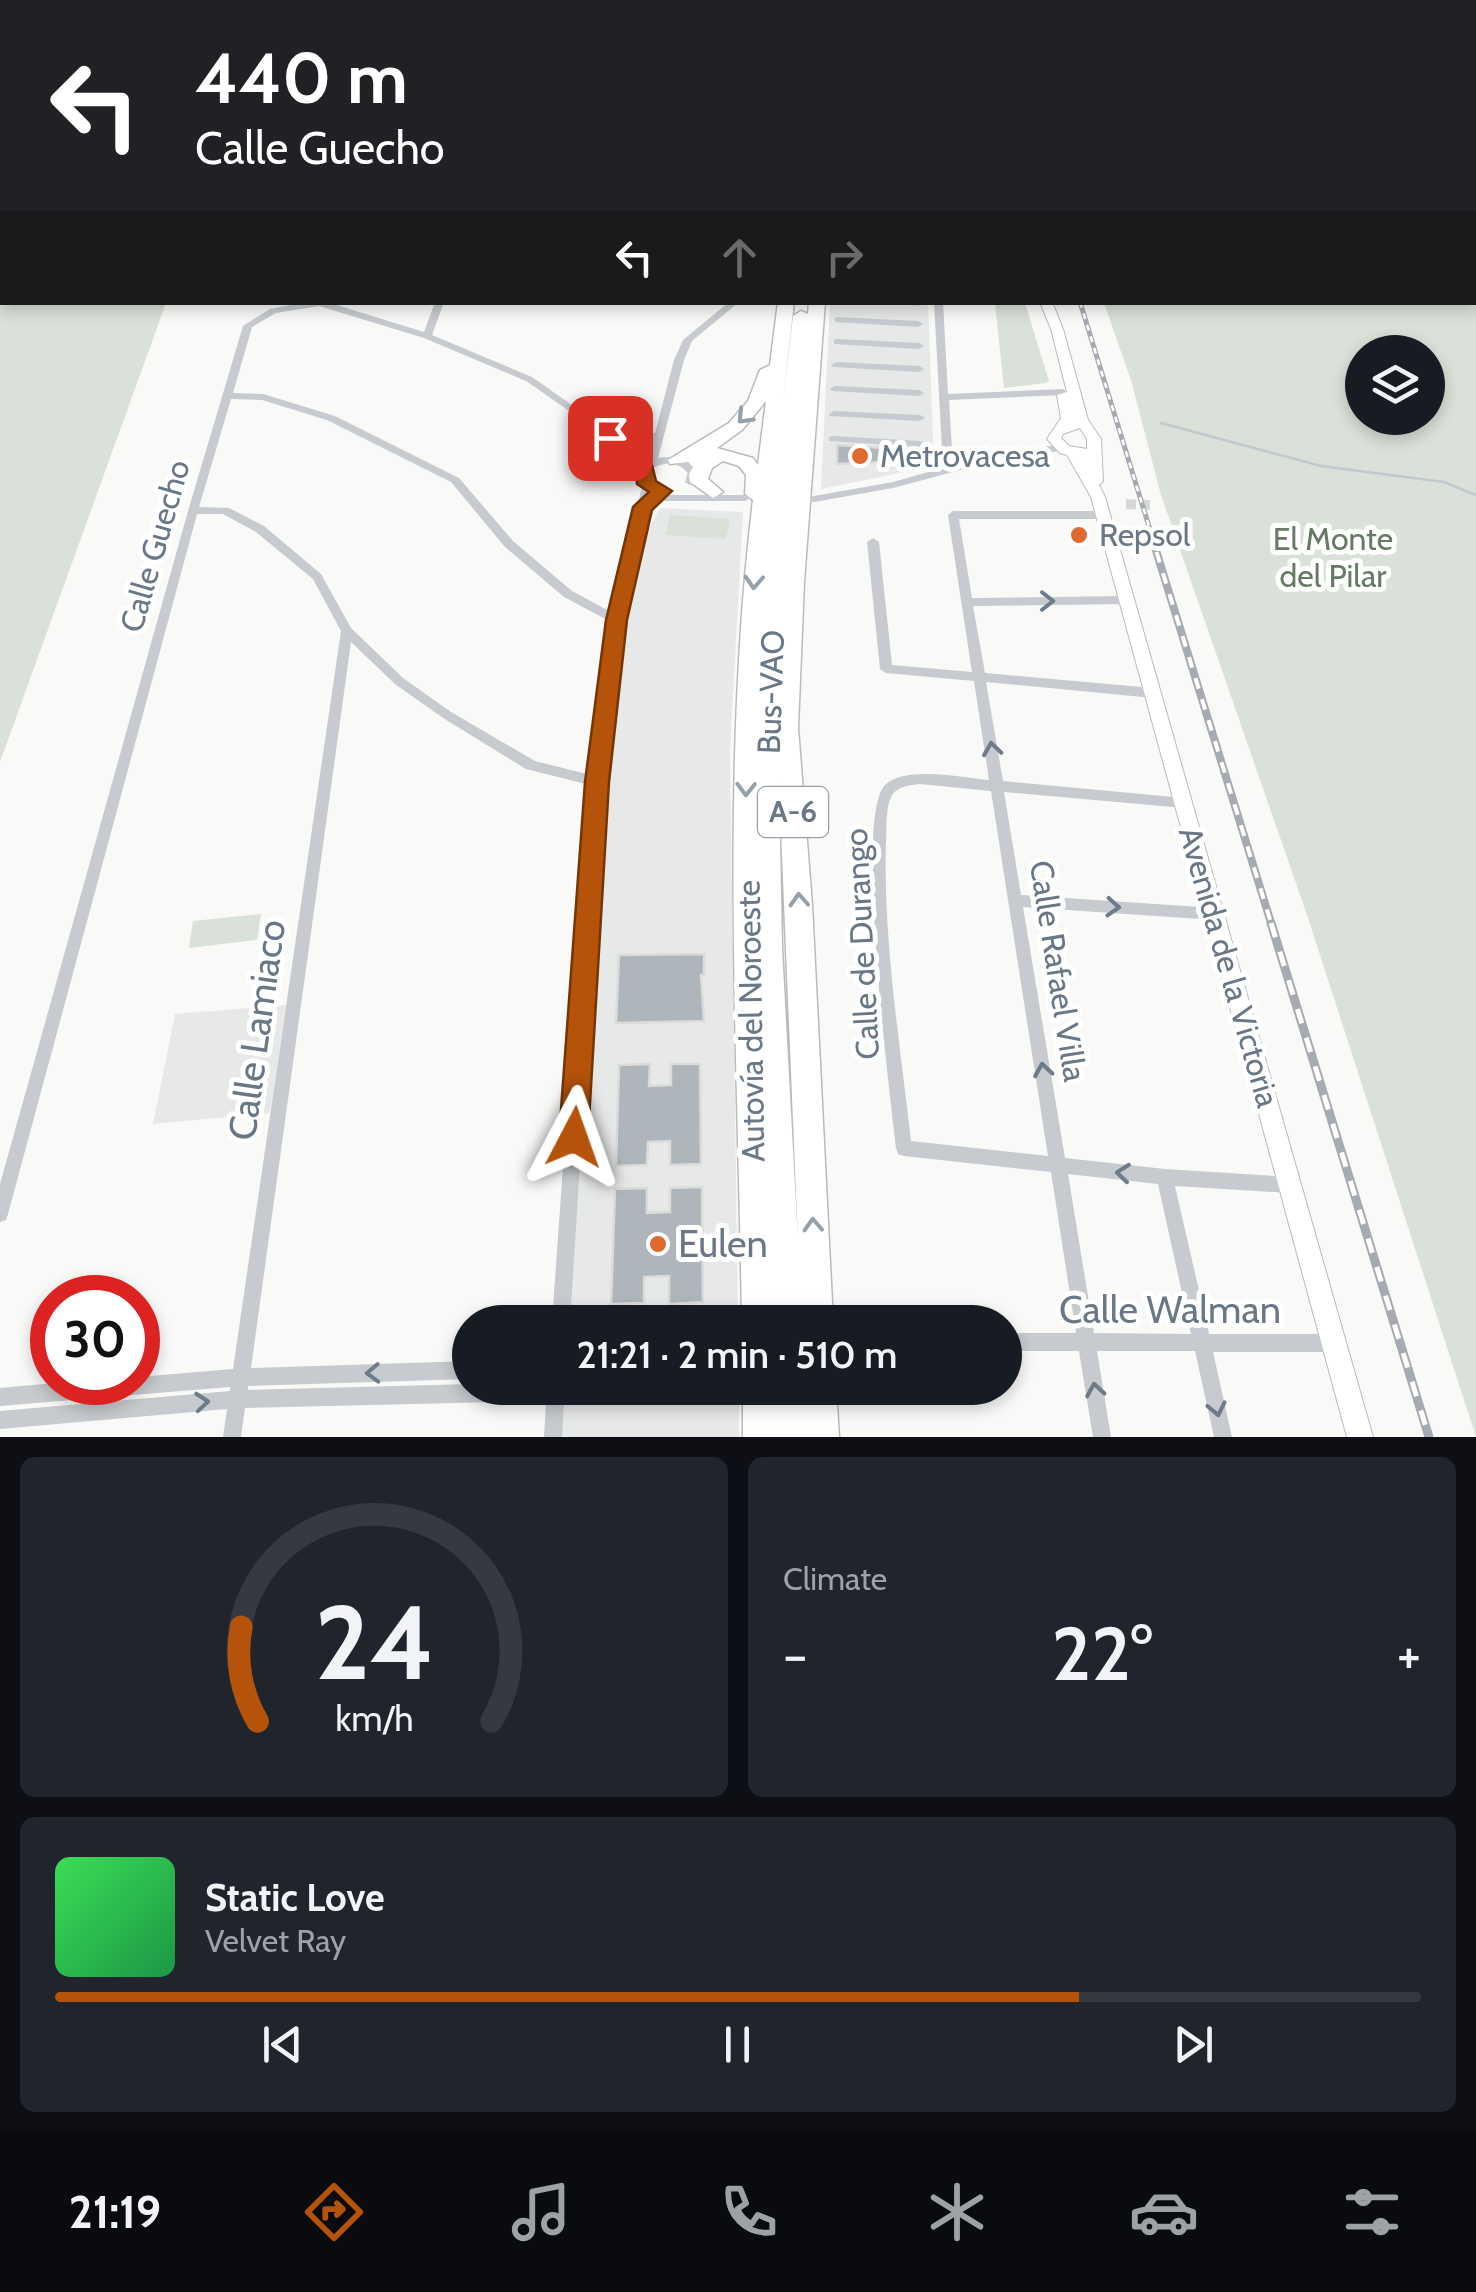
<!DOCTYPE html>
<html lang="en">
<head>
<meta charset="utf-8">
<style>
  :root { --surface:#171b24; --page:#20242c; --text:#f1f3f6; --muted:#9ea1a6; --line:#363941; --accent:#b45309 }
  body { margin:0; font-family:Cabin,sans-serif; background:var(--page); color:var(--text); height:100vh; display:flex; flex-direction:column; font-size:38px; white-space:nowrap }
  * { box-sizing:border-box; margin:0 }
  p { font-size:32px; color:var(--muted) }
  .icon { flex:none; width:55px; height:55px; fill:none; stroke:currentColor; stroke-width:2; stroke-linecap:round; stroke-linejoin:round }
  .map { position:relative; height:1437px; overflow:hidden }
  .details { display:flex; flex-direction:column; gap:20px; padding:20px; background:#0d0f14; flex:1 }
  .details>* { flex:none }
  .banner { position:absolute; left:0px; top:0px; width:1478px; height:305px; box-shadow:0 5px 15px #0003; background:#202124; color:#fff; overflow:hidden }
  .fabs { position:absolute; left:1345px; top:335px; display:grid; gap:20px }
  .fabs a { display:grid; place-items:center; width:100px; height:100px; border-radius:50%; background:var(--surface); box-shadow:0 5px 15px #0003; font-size:50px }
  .speed { position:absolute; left:30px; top:1275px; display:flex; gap:20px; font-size:50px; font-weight:700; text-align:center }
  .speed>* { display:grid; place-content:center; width:130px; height:130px; border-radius:50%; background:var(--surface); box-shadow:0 5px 15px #0003; line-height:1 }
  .speed .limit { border:15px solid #d22; background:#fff; color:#111 }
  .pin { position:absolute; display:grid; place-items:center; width:85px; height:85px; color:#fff; margin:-42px; border-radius:20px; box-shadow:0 5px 15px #0006 }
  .me { position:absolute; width:110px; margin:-55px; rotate:4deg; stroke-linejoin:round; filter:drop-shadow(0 0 8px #0008) }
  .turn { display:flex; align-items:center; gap:35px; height:210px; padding:0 30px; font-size:45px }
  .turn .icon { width:130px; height:130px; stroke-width:2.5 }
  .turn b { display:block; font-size:70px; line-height:85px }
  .lanes { display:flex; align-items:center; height:95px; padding:0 30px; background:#0003; justify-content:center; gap:50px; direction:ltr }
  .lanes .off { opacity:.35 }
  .big { font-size:75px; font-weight:600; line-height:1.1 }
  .details .card { flex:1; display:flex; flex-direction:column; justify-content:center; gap:15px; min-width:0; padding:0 35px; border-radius:15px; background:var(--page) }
  .details .dial { align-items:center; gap:0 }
  .dial svg { height:260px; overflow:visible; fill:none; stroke:var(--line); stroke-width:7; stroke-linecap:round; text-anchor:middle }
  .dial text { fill:var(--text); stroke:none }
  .song { display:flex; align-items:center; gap:30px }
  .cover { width:120px; height:120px; border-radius:15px; background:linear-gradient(135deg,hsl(130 70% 55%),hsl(140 70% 35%)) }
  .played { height:10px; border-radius:5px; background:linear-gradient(90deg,var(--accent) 75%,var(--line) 75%) }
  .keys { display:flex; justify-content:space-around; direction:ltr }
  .heat { display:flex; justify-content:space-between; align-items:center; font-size:55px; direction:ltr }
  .details .tiles { flex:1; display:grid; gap:20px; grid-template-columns:1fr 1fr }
  .card:last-child { grid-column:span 2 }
  .trip { position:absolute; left:452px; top:1305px; width:570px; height:100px; border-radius:50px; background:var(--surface); box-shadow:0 5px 15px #0003; font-weight:600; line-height:100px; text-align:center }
  .dock { display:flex; height:160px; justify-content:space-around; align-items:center; background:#090b0e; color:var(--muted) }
  .dock .icon { width:70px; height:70px }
  .dock .selected { color:var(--accent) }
  .dock b { font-size:45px; color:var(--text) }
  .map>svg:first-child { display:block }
  .built { fill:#e7e8e8 }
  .green { fill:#dae1d8; fill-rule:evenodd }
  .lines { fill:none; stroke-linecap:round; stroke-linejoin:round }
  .stream { stroke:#c1c9ce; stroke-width:2.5 }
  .building { fill:#aeb5bb; stroke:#dbdbd9; stroke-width:2.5 }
  .street-tunnel { stroke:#d5d8db; stroke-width:10; stroke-dasharray:10 5; stroke-linecap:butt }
  .secondary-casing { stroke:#b7bcc1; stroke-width:2 }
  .highway-casing { stroke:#b8bbbe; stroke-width:3 }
  .street { fill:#c7cace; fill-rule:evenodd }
  .secondary { fill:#fff; fill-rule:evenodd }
  .highway { fill:#fff; fill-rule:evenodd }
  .rail-far2-casing { stroke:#a6abb1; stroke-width:5 }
  .rail-far1-casing { stroke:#a6abb1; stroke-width:8 }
  .rail-casing { stroke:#a6abb1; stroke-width:9 }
  .rail-far2 { stroke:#fff; stroke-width:2.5; stroke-dasharray:6; stroke-linecap:butt }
  .rail-far1 { stroke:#fff; stroke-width:4; stroke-dasharray:11; stroke-linecap:butt }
  .rail { stroke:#fff; stroke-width:5; stroke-dasharray:15; stroke-linecap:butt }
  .oneway { stroke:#96a0ab }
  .oneway2 { stroke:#6e7b8b }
  .route { fill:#b45309; stroke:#753606; stroke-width:2.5 }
  .poi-dot { fill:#e06930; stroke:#fff; stroke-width:4 }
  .labels { text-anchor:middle; stroke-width:10; stroke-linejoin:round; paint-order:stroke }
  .shield { fill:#fff; stroke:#96a0ab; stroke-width:2.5 }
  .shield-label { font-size:30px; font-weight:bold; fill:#697787 }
  .poi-label { font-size:32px; fill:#697787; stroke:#fff; text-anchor:start }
  .park-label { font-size:32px; fill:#667a64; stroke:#fff }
  .street-label { font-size:32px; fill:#697787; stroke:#fff }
  .near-street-label { font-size:38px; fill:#697787; stroke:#fff }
  .near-poi-label { font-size:38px; fill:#697787; stroke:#fff; text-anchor:start }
</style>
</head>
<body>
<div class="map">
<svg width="1476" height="1437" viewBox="0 0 1476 1437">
  <rect width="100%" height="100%" fill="#f9f9f7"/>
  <!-- built -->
  <path class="built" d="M830,303H928L934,466L821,489Z
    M660,508L743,512L730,749L738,1322H569L610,719L643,540Z
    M286,1005L270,1113L153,1124L175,1014Z
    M564,1388H739V1437H561Z"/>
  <!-- green -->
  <path class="green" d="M0,0H275L2,2V302L166,303L0,762Z
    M1210,0L1476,1V1437L1307,915L1161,495L1131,380L1104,303L1475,302V2H1207ZM1362,352H1428V418H1362Z
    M995,303H1025L1049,381L1046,383L1004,388Z
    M670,515L730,519L726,539L665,535Z
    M261,914L257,940L189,948L193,921Z"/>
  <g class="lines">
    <!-- stream -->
    <path class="stream" d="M1161,423L1321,466L1444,482L1476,495"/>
  </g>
  <!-- building -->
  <path class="building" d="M837,445L883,448V462L837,464Z
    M704,954V975H701L704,1021L616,1023L619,955Z
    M650,1064L649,1086L671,1085V1064H700L701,1164L670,1165V1141L648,1142L647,1165L616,1166L619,1065Z
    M702,1187L703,1302L669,1304V1276L644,1277V1303L611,1304L615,1189L647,1188V1213L670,1212V1188Z"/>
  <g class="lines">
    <!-- street-tunnel -->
    <path class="street-tunnel" d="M1126,504L1150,505"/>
    <defs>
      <path id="secondary" d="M825,0H833L835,2H826Z
        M1040,302H1052L1063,329L1088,420L1101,439L1103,481L1099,485L1105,497L1373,1437H1347L1091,497L1067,455L1060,453L1047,439L1061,418L1057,395L1067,392L1051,329ZM1080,428L1087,439V449L1069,446L1061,438L1063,434Z"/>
      <path id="highway" d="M783,0H795L797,2H785Z
        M809,0H821L823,2H811Z
        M778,302H794L783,402L793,316L801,311L808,314L809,302H825L804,582L798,728L812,904L833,1322H742C738,1049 720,771 753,500L745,494L746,475L739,466L723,461L712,468L708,479L723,492L713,498L690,482L689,474L693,467L688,462L670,464L668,460L729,423L748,401L760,370L770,365ZM766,401L758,465L753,458L717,448L742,430ZM779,782L798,1241L782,948Z
        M743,1388H836L839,1437H743Z"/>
    </defs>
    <!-- secondary casing -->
    <use href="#secondary" class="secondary-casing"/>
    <!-- highway casing -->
    <use href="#highway" class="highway-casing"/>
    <!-- street -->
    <path class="street" d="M342,0H348L347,2H341Z
      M415,0H421L420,2H414Z
      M501,0H508L510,2H503Z
      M566,0H573L574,2H568Z
      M643,0H684L670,2H639Z
      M694,0H701L702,2H696Z
      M1010,0H1018L1020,2H1013Z
      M1027,0H1033L1032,2H1026Z
      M306,302H327L424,332L435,302H444L432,335L532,377L613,434L655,433L674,360L683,340L729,302H739L692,341L684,360L658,458C676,455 688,459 698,473L694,484L690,485L685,482L688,473C676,460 665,462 650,469L649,471H641L598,431L526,381L424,338L319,306L276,313L252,327L233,393L263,394L335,416L459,478L513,541L572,591L613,613L643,482H651L652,484L648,504L660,495H745L750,498L745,501H663L649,515L645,516L623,620L604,782L570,1322H552L590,785L526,769L443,718L395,684L351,642L251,1368L470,1361V1379L248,1386V1390L470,1384V1388H706L703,1394L697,1397L564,1400L562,1437H544L546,1401L245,1408L241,1437H223L227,1409L0,1429V1411L230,1391V1387L0,1406V1388L65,1382H138V1377L233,1369L341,631L313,579L256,532L223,514H197L8,1214L6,1220L0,1222V1184L188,511L243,326L270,309ZM231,399L262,400L327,420L451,482L505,547L564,597L611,622L591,775L535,761L451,712L403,678L351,628L321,574L264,526L229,508L199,507ZM653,439L645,463L620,440Z
      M913,302H922V303L918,306Z
      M934,302H943L948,394L1063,389L1068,392L1063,395L949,400L953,466L1012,450L1061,445L1066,448L1061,451L1012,456L893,488L814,502L810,501V497L814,496L893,482L943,468Z
      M838,317L918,321L923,324L918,327L835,322V318Z
      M837,339L919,343L924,346L919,349L834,344V340Z
      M836,362L919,366L924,369L919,372L833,367L831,365Z
      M835,386L919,390L924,393L919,396L832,391L830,389Z
      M834,411L920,415L925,418L920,421L830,416L829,414Z
      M833,436L920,441L925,444L920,447L829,441V437Z
      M953,511H1103L1108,515L1103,519H959L972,598L1126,596L1132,600L1126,604L973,606L985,673L1153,688L1159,693L1153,698L986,682L1003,781L1184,798L1189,799L1191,803L1189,807L1184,808L1004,792L1021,895L1215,908L1220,910L1222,914L1220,918L1215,920L1023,907L1065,1158L1165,1169L1290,1177L1296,1179L1298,1185L1296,1191L1290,1193L1175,1186L1209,1334H1334L1340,1337L1343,1343L1340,1349L1334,1352H1213L1232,1437H1214L1195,1351H1097L1111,1437H1093L1079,1351H1005V1333H1076L1051,1172L904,1156L898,1154L896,1148C890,1093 854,816 885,785C906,765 963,778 989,780L974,681L886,673L880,669L867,542L873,538L879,542L892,665L972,672L948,515ZM920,784L991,791L1048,1156L911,1141C900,1043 883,940 886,841C887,827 885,808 892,795C898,786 911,785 920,784ZM1068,1174L1158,1184L1191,1334L1094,1333Z"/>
    <!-- secondary -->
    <use href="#secondary" class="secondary"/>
    <!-- highway -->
    <use href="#highway" class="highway"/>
    <defs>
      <path id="rail-far2" d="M1080,302L1151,533"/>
      <path id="rail-far1" d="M1150,531L1272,926"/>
      <path id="rail" d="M1271,923L1429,1437"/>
    </defs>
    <!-- rail-far2 casing -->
    <use href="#rail-far2" class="rail-far2-casing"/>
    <!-- rail-far1 casing -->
    <use href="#rail-far1" class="rail-far1-casing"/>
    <!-- rail casing -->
    <use href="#rail" class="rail-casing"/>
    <!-- rail-far2 -->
    <use href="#rail-far2" class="rail-far2"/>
    <!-- rail-far1 -->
    <use href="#rail-far1" class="rail-far1"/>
    <!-- rail -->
    <use href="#rail" class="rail"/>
  </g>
  <!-- one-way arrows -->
  <defs><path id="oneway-chevron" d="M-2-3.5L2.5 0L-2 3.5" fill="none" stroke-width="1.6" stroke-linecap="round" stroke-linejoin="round" transform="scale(2.5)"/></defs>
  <g class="oneway">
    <use href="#oneway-chevron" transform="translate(744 417) rotate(134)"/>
    <use href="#oneway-chevron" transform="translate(754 582) rotate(93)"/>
    <use href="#oneway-chevron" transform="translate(746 789) rotate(91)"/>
    <use href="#oneway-chevron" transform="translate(799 900) rotate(-93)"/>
    <use href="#oneway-chevron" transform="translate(813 1225) rotate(-93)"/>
  </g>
  <g class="oneway2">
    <use href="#oneway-chevron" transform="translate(1047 601)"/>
    <use href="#oneway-chevron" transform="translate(992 749) rotate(-98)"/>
    <use href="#oneway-chevron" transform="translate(1113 907) rotate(4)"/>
    <use href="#oneway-chevron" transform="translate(1043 1070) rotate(-99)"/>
    <use href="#oneway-chevron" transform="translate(1123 1173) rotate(-174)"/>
    <use href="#oneway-chevron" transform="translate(373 1373) rotate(178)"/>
    <use href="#oneway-chevron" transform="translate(1095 1390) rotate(-99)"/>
    <use href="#oneway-chevron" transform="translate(202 1402) rotate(-5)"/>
    <use href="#oneway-chevron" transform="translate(1217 1409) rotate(78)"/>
  </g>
  <!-- route -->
  <path class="route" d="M610,432L652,465L656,481L672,491L652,510L627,620L609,782L588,1137L584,1147L574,1151L563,1147L559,1137L585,782L606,620L633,507L649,492L637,484L636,471L601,438Z"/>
  <!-- markers -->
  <g class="poi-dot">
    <circle cx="860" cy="456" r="10"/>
    <circle cx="1079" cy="535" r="10"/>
    <circle cx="658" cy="1244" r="10"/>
  </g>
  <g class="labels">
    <!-- shield labels -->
    <rect class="shield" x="758" y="787" width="70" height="50" rx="8"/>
    <g class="shield-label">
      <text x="793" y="822">A-6</text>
    </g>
    <!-- poi labels -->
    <g class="poi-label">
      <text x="880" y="467">Metrovacesa</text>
      <text x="1099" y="546">Repsol</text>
    </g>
    <!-- park labels -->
    <g class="park-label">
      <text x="1333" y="550">El Monte<tspan x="1333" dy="37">del Pilar</tspan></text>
    </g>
    <!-- street labels -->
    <g class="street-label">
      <text transform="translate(155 546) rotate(-74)" y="11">Calle Guecho</text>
      <text transform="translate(771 692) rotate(-88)" y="11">Bus-VAO</text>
      <text transform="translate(862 944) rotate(-93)" y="11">Calle de Durango</text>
      <text transform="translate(1229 967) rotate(74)" y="11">Avenida de la Victoria</text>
      <text transform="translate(1058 971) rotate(81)" y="11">Calle Rafael Villa</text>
      <text transform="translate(751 1021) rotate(-91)" y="11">Autovía del Noroeste</text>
    </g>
    <!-- near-street labels -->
    <g class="near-street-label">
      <text transform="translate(257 1030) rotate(-82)" y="13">Calle Lamiaco</text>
      <text x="1170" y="1323">Calle Walman</text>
    </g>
    <!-- near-poi labels -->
    <g class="near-poi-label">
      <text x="678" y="1257">Eulen</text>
    </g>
  </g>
</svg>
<div class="fabs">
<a><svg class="icon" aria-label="layers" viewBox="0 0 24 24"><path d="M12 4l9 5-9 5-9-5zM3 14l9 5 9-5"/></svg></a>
</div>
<div class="speed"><div class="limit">30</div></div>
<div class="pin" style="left:610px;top:438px;background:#d93025"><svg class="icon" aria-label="arrive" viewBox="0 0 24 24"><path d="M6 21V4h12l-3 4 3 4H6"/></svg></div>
<svg class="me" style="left:574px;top:1137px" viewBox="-20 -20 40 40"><path d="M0-17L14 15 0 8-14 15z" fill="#b45309" stroke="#fff" stroke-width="4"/></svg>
<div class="trip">21:21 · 2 min · 510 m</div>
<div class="banner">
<div class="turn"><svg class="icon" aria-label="left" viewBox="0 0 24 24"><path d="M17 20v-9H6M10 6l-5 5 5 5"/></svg><div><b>440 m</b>Calle Guecho</div></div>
<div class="lanes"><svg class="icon" aria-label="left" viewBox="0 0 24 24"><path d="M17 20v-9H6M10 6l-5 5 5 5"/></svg><svg class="icon off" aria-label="ahead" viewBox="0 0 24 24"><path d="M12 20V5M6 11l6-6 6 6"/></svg><svg class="icon off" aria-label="right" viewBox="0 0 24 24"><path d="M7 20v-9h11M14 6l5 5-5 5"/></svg></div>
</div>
</div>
<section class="details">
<div class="tiles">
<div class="card dial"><svg viewBox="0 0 100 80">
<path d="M14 69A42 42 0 1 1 86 69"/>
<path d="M14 69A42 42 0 0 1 9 40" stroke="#b45309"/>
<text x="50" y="56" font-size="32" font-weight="700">24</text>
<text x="50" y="72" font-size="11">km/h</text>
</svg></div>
<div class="card"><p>Climate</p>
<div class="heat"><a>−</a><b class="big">22°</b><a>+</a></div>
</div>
<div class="card">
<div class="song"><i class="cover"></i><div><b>Static Love</b><p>Velvet Ray</p></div></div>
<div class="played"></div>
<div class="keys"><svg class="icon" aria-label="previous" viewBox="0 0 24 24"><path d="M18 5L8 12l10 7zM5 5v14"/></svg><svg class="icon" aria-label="pause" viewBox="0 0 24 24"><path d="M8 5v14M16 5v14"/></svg><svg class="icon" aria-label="next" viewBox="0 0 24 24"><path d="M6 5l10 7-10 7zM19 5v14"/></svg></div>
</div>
</div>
</section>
<nav class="dock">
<b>21:19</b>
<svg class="icon selected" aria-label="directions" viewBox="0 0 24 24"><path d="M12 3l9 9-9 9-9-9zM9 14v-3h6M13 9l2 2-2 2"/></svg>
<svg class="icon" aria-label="music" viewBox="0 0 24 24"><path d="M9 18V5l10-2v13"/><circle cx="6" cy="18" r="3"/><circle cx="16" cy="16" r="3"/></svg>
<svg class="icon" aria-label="phone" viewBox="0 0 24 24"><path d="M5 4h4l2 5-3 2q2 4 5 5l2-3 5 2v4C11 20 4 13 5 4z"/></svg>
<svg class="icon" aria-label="climate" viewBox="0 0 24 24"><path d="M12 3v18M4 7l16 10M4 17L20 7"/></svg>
<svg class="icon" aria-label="car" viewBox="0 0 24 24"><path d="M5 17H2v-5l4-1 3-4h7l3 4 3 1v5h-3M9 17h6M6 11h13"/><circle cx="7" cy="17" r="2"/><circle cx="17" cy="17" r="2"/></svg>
<svg class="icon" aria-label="filters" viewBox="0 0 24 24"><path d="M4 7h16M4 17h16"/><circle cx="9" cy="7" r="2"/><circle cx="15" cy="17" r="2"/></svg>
</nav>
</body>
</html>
